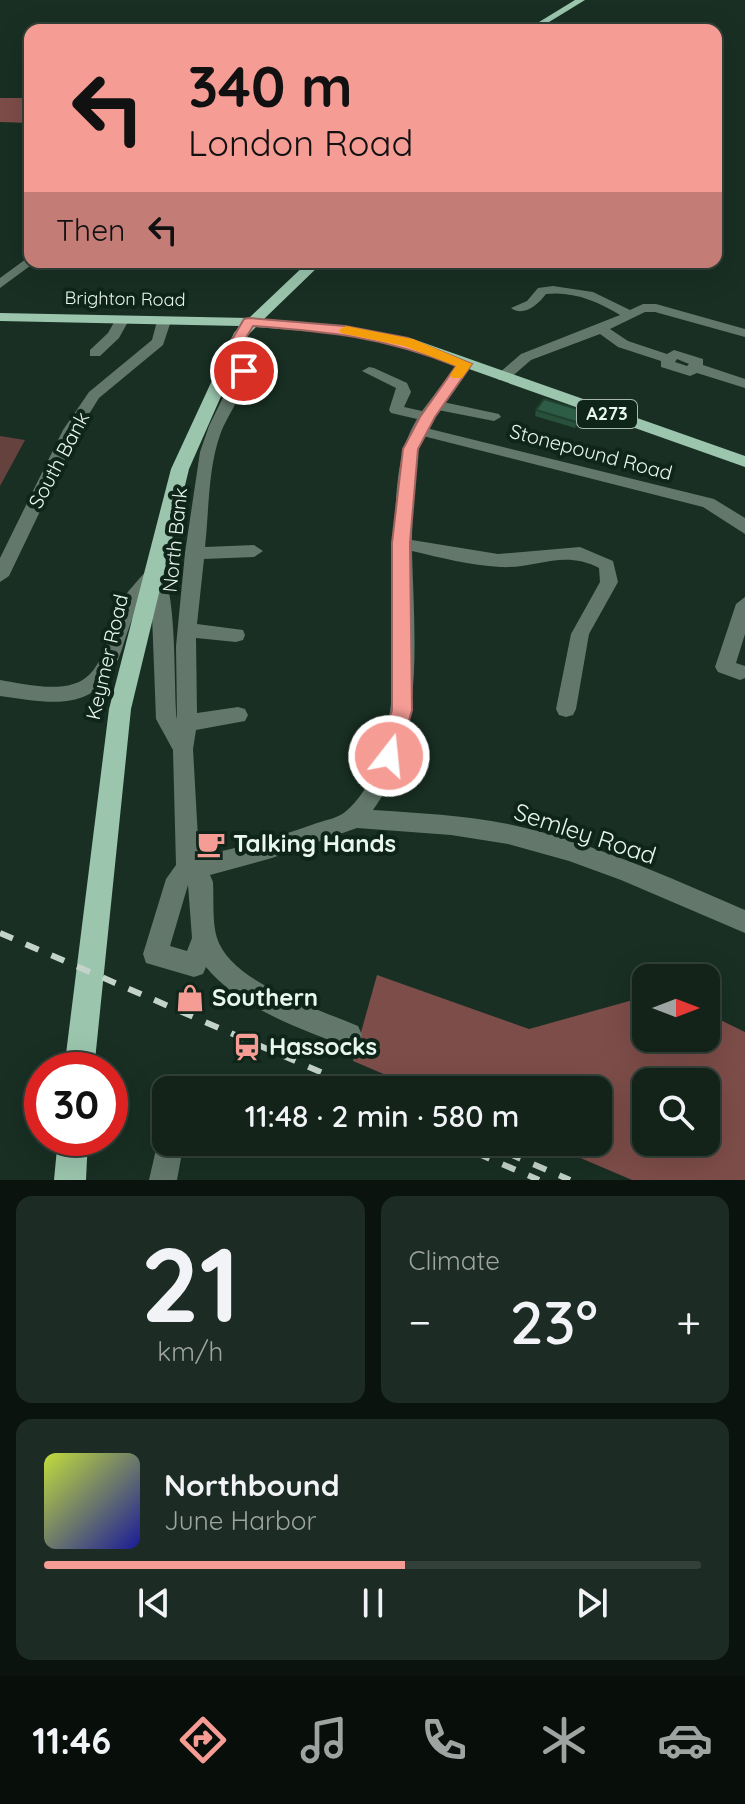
<!DOCTYPE html>
<html lang="en">
<head>
<meta charset="utf-8">
<style>
  :root { --surface:#13231a; --page:#1c2b23; --text:#f1f3f6; --muted:#9da4a2; --line:#324039; --accent:#f59c95 }
  body { margin:0; font-family:Quicksand,sans-serif; background:var(--page); color:var(--text); height:100vh; display:flex; flex-direction:column; font-size:30px; white-space:nowrap }
  * { box-sizing:border-box; margin:0 }
  p { font-size:26px; color:var(--muted) }
  .icon { flex:none; width:44px; height:44px; fill:none; stroke:currentColor; stroke-width:2; stroke-linecap:round; stroke-linejoin:round }
  .map { position:relative; height:1180px; overflow:hidden }
  .sheet { display:flex; flex-direction:column; gap:16px; padding:16px; background:#0a130e; flex:1 }
  .sheet>* { flex:none }
  .top-card { position:absolute; left:24px; top:24px; width:698px; height:244px; border-radius:16px; box-shadow:0 8px 32px #0002,0 0 0 2px var(--line); background:#f59c95; color:#111; overflow:hidden }
  .needle { width:52px; rotate:90deg }
  .controls { position:absolute; left:632px; top:964px; display:grid; gap:16px }
  .controls a { display:grid; place-items:center; width:88px; height:88px; border-radius:16px; background:var(--surface); box-shadow:0 8px 32px #0002,0 0 0 2px var(--line); font-size:40px }
  .speed { position:absolute; left:24px; top:1052px; display:flex; gap:16px; font-size:40px; font-weight:700; text-align:center }
  .speed>* { display:grid; place-content:center; width:104px; height:104px; border-radius:50%; background:var(--surface); box-shadow:0 8px 32px #0002,0 0 0 2px var(--line); line-height:1 }
  .speed .limit { border:12px solid #d22; background:#fff; color:#111 }
  .pin { position:absolute; display:grid; place-items:center; width:68px; height:68px; color:#fff; margin:-34px; border:4px solid #fff; border-radius:50%; box-shadow:0 2px 8px #0007 }
  .me { position:absolute; width:88px; margin:-44px; rotate:16deg; stroke-linejoin:round; filter:drop-shadow(0 0 6px #0008) }
  .turn { display:flex; align-items:center; gap:28px; height:168px; padding:0 32px; font-size:36px }
  .turn .icon { width:104px; height:104px; stroke-width:2.5 }
  .turn b { display:block; font-size:56px; line-height:68px }
  .then { display:flex; align-items:center; height:76px; padding:0 32px; background:#0003; gap:16px; font-size:30px }
  .big { font-size:60px; font-weight:600; line-height:1.1 }
  .sheet .card { flex:1; display:flex; flex-direction:column; justify-content:center; gap:12px; min-width:0; padding:0 28px; border-radius:16px; background:var(--page) }
  .sheet .dial { align-items:center; gap:0 }
  .dial b { font-size:104px; line-height:1 }
  .song { display:flex; align-items:center; gap:24px }
  .cover { width:96px; height:96px; border-radius:12px; background:linear-gradient(135deg,hsl(70 70% 55%),hsl(240 70% 35%)) }
  .played { height:8px; border-radius:4px; background:linear-gradient(90deg,var(--accent) 55%,var(--line) 55%) }
  .keys { display:flex; justify-content:space-around; direction:ltr }
  .heat { display:flex; justify-content:space-between; align-items:center; font-size:44px; direction:ltr }
  .sheet .tiles { flex:1; display:grid; gap:16px; grid-template-columns:1fr 1fr }
  .card:last-child { grid-column:span 2 }
  .trip { position:absolute; left:152px; top:1076px; width:460px; height:80px; border-radius:16px; background:var(--surface); box-shadow:0 8px 32px #0002,0 0 0 2px var(--line); font-weight:600; line-height:80px; text-align:center }
  .dock { display:flex; height:128px; justify-content:space-around; align-items:center; background:#080e0a; color:var(--muted) }
  .dock .icon { width:56px; height:56px }
  .dock .active { color:var(--accent) }
  .dock b { font-size:36px; color:var(--text) }
  .map>svg:first-child { display:block }
  .green { fill:#66423f }
  .forest { fill:#7d4d49; fill-rule:evenodd }
  .lines { fill:none; stroke-linecap:round; stroke-linejoin:round }
  .minor { fill:#63776b; fill-rule:evenodd }
  .major { fill:#9bc5ad; fill-rule:evenodd }
  .rail { stroke:#c4d3ca; stroke-width:6; stroke-dasharray:14 14; stroke-linecap:butt }
  .wall { fill:#28503b }
  .shaded-wall { fill:#204130 }
  .building { fill:#2e5d45; stroke:#204130; stroke-width:2 }
  .route { fill:#f59c95; stroke:#9f6561; stroke-width:2 }
  .slow { fill:#f59e0b }
  .labels { text-anchor:middle; stroke-width:8; stroke-linejoin:round; paint-order:stroke }
  .far-street-label { font-size:18px; fill:#eaf7ef; stroke:#0f251a }
  .shield { fill:#0f251a; stroke:#a8b8af; stroke-width:2 }
  .shield-label { font-size:18px; font-weight:bold; fill:#eaf7ef }
  .street-label { font-size:20px; fill:#eaf7ef; stroke:#0f251a }
  .near-street-label { font-size:24px; fill:#eaf7ef; stroke:#0f251a }
  .near-poi-label { font-size:24px; font-weight:bold; fill:#eaf7ef; stroke:#0f251a; text-anchor:start }
</style>
</head>
<body>
<div class="map">
<svg width="745" height="1180" viewBox="0 0 745 1180">
  <rect width="100%" height="100%" fill="#192f23"/>
  <!-- green -->
  <path class="green" d="M0,436L25,440L0,486Z"/>
  <!-- forest -->
  <path class="forest" d="M0,98H30V123L0,122Z
    M377,975L529,1029L640,998H646V1038H706V1013L745,1032V1180H632L543,1142H598V1090H421L353,1061ZM646,1082H706V1142H646Z"/>
  <g class="lines">
    <!-- minor -->
    <path class="minor" d="M30,256V262L34,263L0,288V278Z
      M553,286L593,292L630,310L643,304H656L745,329V337L655,312H645L610,329L628,341L667,354L674,350L703,359V365L745,379V388L697,373L690,376L661,367V361L618,347L600,334L531,360L508,380H498V374L521,354L620,315C597,301 573,291 546,294C538,305 523,317 511,308L527,301L538,288ZM677,359L689,364L687,366L675,362Z
      M122,316L129,320L119,338L100,356H90V350L108,333L117,317Z
      M164,317L171,321L163,345L99,398L79,430L9,576L0,582V558L63,430L89,392L152,340L157,321Z
      M233,344L246,348C257,379 230,408 220,435C208,469 209,511 205,547L254,545L263,551L254,557L204,559L197,624L243,630L245,635L243,640L236,642L196,638L197,713L238,707L245,709L248,715L245,721L196,730L193,749L199,856C239,848 278,837 317,823C326,820 338,818 345,812C406,762 395,619 395,547L392,543L395,539C396,498 395,455 417,419L391,413L389,410L396,388L362,371L369,367L374,368L407,383L411,392L404,407L422,411L460,361L465,360L472,364L443,402L499,414L501,417L494,421L438,410L426,428L714,499L745,518V534L703,507L423,436C410,468 413,506 412,540L498,554L580,547L613,561L618,582L589,634L576,709L573,715L566,717L559,715L556,709L571,634L600,582L599,568C563,549 537,569 500,567C470,565 441,558 412,551C414,637 426,737 373,810C418,813 464,815 508,824C590,841 668,877 745,910V933L621,880L569,861L508,844L451,835L357,828L272,858L210,875L213,882C214,899 212,922 217,938C231,983 319,1009 358,1026L362,1035L358,1044L349,1048C298,1027 242,1010 206,967L203,974L194,977L146,963L143,954L166,879L176,865L173,750L156,719L151,589C135,606 129,627 122,649C100,714 56,704 0,696V680C26,684 69,696 90,674C101,663 105,644 110,629C115,614 122,597 133,586C140,578 146,569 156,566C179,573 173,694 177,719L176,646L185,553L200,452L209,426L232,379L234,353L226,348ZM188,885L192,938L187,951L170,946Z
      M745,597V634L736,663L745,666V678L740,680L718,672L715,667L736,604Z
      M166,1130V1142H184L177,1180H149L160,1132Z"/>
    <!-- major -->
    <path class="major" d="M575,0H585L536,30H526Z
      M308,262H323L264,319L345,326L413,339L745,456V467L404,346L345,334L256,327L248,335L189,469L131,709L94,1070H64L109,709L171,469L234,333L240,326L0,321V313L249,318Z
      M58,1138H88L86,1180H54Z"/>
    <!-- rail -->
    <path class="rail" d="M0,933L362,1090
      M451,1142L539,1180
      M482,1142L570,1180"/>
  </g>
  <!-- wall -->
  <path class="wall" d="M536,410L584,411L583,417L575,428L535,416Z"/>
  <!-- shaded-wall -->
  <path class="shaded-wall" d="M584,411L583,417L575,428L576,422Z"/>
  <!-- building -->
  <path class="building" d="M544,399L584,411L576,422L536,410Z"/>
  <!-- route -->
  <path class="route" d="M249,318L345,326L408,338L472,364L435,417L418,449L410,543L412,710L399,756L396,762H381L378,756L392,710V543L403,449L420,417L456,366C383,337 331,332 253,326L241,346L248,351L251,371L244,376L237,371L234,353L227,348L244,319Z"/>
  <!-- slow -->
  <path class="slow" d="M346,326L413,339L472,364L462,378H452L450,375L456,366L404,346L341,333L339,330Z"/>
  <!-- icons -->
  <defs>
    <symbol id="cafe-bare" viewBox="-9 -9 18 18"><path d="M-5.5-4.5H6V0H3Q3 3.5 0 3.5H-2.5Q-5.5 3.5-5.5 0ZM3-3.2v2h1.7v-2ZM-6 4.5H4V6H-6Z" fill="#f59c95" stroke="#0f251a" stroke-width="2.5" paint-order="stroke"/></symbol>
    <symbol id="shop-bare" viewBox="-9 -9 18 18"><path d="M-5-2.5h2.3a2.7 3.5 0 0 1 5.4 0H5L5.5 6h-11ZM-1.5-2.5h3a1.5 2.3 0 0 0-3 0Z" fill="#f59c95" stroke="#0f251a" stroke-width="2.5" paint-order="stroke"/></symbol>
    <symbol id="station-bare" viewBox="-9 -9 18 18"><path d="M-3-6H3Q5-6 5-4V2Q5 4 3 4L4.5 6H3L1.5 4h-3L-3 6H-4.5L-3 4Q-5 4-5 2V-4Q-5-6-3-6ZM-3.5-4v3h7v-3ZM-3.5 1v1.5H-2V1ZM2 1v1.5H3.5V1Z" fill="#f59c95" stroke="#0f251a" stroke-width="2.5" paint-order="stroke"/></symbol>
  </defs>
  <g fill-rule="evenodd">
    <use href="#cafe-bare" x="191" y="824" width="40" height="40"/>
    <use href="#shop-bare" x="170" y="978" width="40" height="40"/>
    <use href="#station-bare" x="227" y="1027" width="40" height="40"/>
  </g>
  <g class="labels">
    <!-- far-street labels -->
    <g class="far-street-label">
      <text transform="translate(125 299) rotate(1)" y="6">Brighton Road</text>
    </g>
    <!-- shield labels -->
    <rect class="shield" x="577" y="400" width="60" height="28" rx="6"/>
    <g class="shield-label">
      <text x="607" y="420">A273</text>
    </g>
    <!-- street labels -->
    <g class="street-label">
      <text transform="translate(591 452) rotate(15)" y="7">Stonepound Road</text>
      <text transform="translate(59 460) rotate(-62)" y="7">South Bank</text>
      <text transform="translate(175 540) rotate(-84)" y="7">North Bank</text>
      <text transform="translate(107 657) rotate(-77)" y="7">Keymer Road</text>
    </g>
    <!-- near-street labels -->
    <g class="near-street-label">
      <text transform="translate(585 834) rotate(18)" y="8">Semley Road</text>
    </g>
    <!-- near-poi labels -->
    <g class="near-poi-label">
      <text x="233" y="852">Talking Hands</text>
      <text x="212" y="1006">Southern</text>
      <text x="269" y="1055">Hassocks</text>
    </g>
  </g>
</svg>
<div class="controls">
<a><svg class="needle" viewBox="-14 -14 28 28"><path d="M0-13l5 13h-10z" fill="#e53935"/><path d="M0 13l5-13h-10z" fill="#9da4a2"/></svg></a>
<a><svg class="icon" aria-label="search" viewBox="0 0 24 24"><circle cx="10" cy="10" r="6"/><path d="M15 15l6 6"/></svg></a>
</div>
<div class="speed"><div class="limit">30</div></div>
<div class="pin" style="left:244px;top:371px;background:#d93025"><svg class="icon" aria-label="arrive" viewBox="0 0 24 24"><path d="M6 21V4h12l-3 4 3 4H6"/></svg></div>
<svg class="me" style="left:389px;top:756px" viewBox="-20 -20 40 40"><circle r="17" fill="#f59c95" stroke="#fff" stroke-width="3"/><path d="M0-11L8 9 0 5-8 9z" fill="#fff"/></svg>
<div class="trip">11:48 · 2 min · 580 m</div>
<div class="top-card">
<div class="turn"><svg class="icon" aria-label="left" viewBox="0 0 24 24"><path d="M17 20v-9H6M10 6l-5 5 5 5"/></svg><div><b>340 m</b>London Road</div></div>
<div class="then">Then<svg class="icon" aria-label="left" viewBox="0 0 24 24"><path d="M17 20v-9H6M10 6l-5 5 5 5"/></svg></div>
</div>
</div>
<section class="sheet">
<div class="tiles">
<div class="card dial"><b>21</b><p>km/h</p></div>
<div class="card"><p>Climate</p>
<div class="heat"><a>−</a><b class="big">23°</b><a>+</a></div>
</div>
<div class="card">
<div class="song"><i class="cover"></i><div><b>Northbound</b><p>June Harbor</p></div></div>
<div class="played"></div>
<div class="keys"><svg class="icon" aria-label="previous" viewBox="0 0 24 24"><path d="M18 5L8 12l10 7zM5 5v14"/></svg><svg class="icon" aria-label="pause" viewBox="0 0 24 24"><path d="M8 5v14M16 5v14"/></svg><svg class="icon" aria-label="next" viewBox="0 0 24 24"><path d="M6 5l10 7-10 7zM19 5v14"/></svg></div>
</div>
</div>
</section>
<nav class="dock">
<b>11:46</b>
<svg class="icon active" aria-label="directions" viewBox="0 0 24 24"><path d="M12 3l9 9-9 9-9-9zM9 14v-3h6M13 9l2 2-2 2"/></svg>
<svg class="icon" aria-label="music" viewBox="0 0 24 24"><path d="M9 18V5l10-2v13"/><circle cx="6" cy="18" r="3"/><circle cx="16" cy="16" r="3"/></svg>
<svg class="icon" aria-label="phone" viewBox="0 0 24 24"><path d="M5 4h4l2 5-3 2q2 4 5 5l2-3 5 2v4C11 20 4 13 5 4z"/></svg>
<svg class="icon" aria-label="climate" viewBox="0 0 24 24"><path d="M12 3v18M4 7l16 10M4 17L20 7"/></svg>
<svg class="icon" aria-label="car" viewBox="0 0 24 24"><path d="M5 17H2v-5l4-1 3-4h7l3 4 3 1v5h-3M9 17h6M6 11h13"/><circle cx="7" cy="17" r="2"/><circle cx="17" cy="17" r="2"/></svg>
</nav>
</body>
</html>
